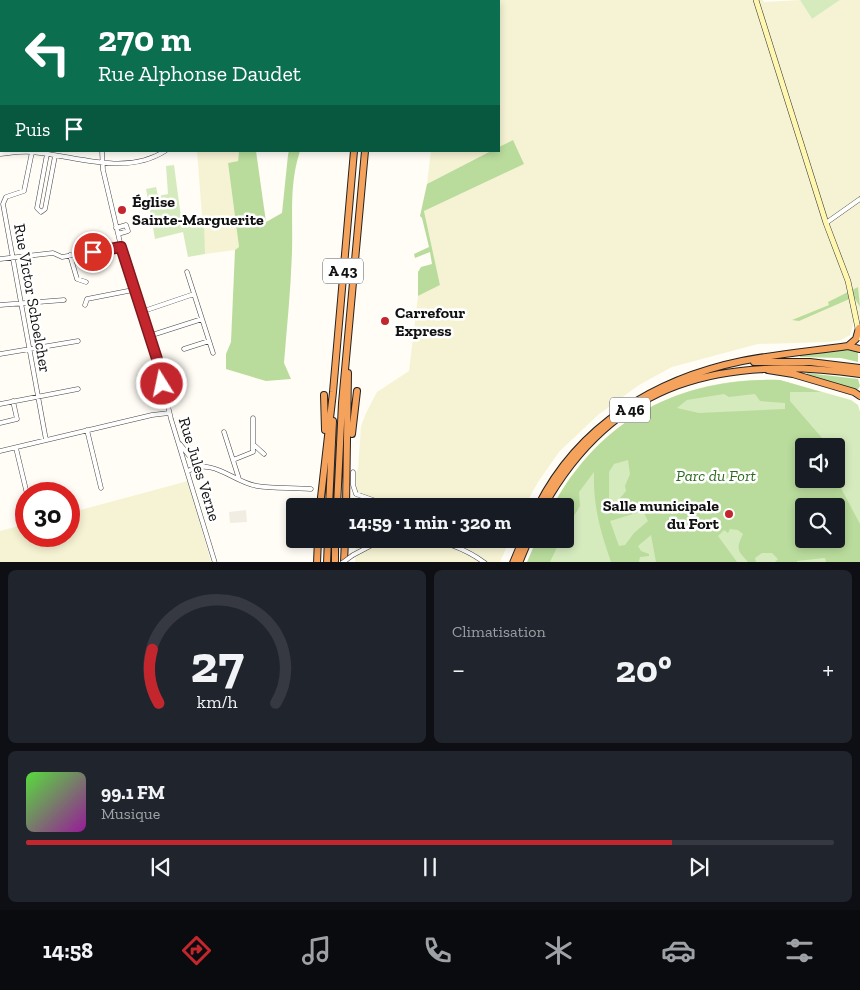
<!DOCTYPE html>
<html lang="fr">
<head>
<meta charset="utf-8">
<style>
  :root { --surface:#171b24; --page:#20242c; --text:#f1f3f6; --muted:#9ea1a6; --line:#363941; --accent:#c4262e }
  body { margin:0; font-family:"Zilla Slab",serif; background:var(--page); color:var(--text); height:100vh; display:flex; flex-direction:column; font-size:19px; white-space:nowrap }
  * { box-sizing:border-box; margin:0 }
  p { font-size:16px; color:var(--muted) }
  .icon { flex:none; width:28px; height:28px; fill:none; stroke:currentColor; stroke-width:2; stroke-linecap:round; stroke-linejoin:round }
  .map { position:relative; height:562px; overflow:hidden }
  .side { display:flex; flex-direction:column; gap:8px; padding:8px; background:#0d0f14; flex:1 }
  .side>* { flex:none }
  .top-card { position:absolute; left:0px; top:0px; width:500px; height:152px; box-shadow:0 2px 8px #0003; background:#0b6e4f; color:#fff; overflow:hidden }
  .controls { position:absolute; left:795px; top:438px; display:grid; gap:10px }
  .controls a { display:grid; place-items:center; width:50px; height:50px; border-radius:5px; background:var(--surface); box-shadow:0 2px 8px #0003; font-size:25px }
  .speed { position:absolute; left:15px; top:482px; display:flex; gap:10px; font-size:25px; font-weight:700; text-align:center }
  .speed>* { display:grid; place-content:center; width:65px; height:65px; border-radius:50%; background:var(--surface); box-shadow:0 2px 8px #0003; line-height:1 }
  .speed .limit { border:8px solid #d22; background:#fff; color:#111 }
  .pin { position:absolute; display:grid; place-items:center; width:42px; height:42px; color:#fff; margin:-21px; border:2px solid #fff; border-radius:50%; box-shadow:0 1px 5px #0007 }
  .me { position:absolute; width:55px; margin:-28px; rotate:350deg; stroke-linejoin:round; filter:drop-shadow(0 0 4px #0008) }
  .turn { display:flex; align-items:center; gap:18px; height:105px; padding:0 15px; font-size:22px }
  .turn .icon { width:65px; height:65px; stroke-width:2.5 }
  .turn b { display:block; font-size:35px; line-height:42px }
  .then { display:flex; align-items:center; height:48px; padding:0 15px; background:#0003; gap:10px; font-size:19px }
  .big { font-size:38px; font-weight:800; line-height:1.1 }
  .side .widget { flex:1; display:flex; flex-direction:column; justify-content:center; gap:8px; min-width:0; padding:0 18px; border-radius:8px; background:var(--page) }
  .side .dial { align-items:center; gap:0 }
  .dial svg { height:130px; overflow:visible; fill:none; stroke:var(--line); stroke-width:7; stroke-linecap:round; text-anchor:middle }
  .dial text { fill:var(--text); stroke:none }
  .song { display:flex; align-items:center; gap:15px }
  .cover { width:60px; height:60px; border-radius:8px; background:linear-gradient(135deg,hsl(110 70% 55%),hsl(300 70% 35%)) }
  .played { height:5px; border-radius:2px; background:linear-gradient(90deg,var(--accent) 80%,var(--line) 80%) }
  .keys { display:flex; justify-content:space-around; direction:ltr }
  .heat { display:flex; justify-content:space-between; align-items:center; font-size:28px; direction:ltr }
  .side .tiles { flex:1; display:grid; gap:8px; grid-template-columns:1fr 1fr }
  .widget:last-child { grid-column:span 2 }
  .trip { position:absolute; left:286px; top:498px; width:288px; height:50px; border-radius:5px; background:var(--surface); box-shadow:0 2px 8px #0003; font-weight:800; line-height:50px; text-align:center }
  .menu { display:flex; height:80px; justify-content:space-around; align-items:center; background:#090b0e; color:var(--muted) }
  .menu .icon { width:35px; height:35px }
  .menu .selected { color:var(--accent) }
  .menu b { font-size:22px; color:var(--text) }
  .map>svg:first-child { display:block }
  .farmland { fill:#f6f3d4 }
  .green { fill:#d5ebbd; fill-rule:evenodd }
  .forest { fill:#b9dc9c; fill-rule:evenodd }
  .plaza { fill:#f1ede2 }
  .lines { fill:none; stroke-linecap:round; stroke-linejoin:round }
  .street-casing { stroke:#444; stroke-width:5 }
  .secondary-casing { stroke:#333; stroke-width:6 }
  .highway-casing { stroke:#222; stroke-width:8 }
  .street { stroke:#fff; stroke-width:4 }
  .secondary { stroke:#fff6b0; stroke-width:5 }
  .highway { stroke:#f5a25d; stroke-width:6 }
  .street-bridge-casing { stroke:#444; stroke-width:5; stroke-linecap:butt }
  .street-bridge { stroke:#fff; stroke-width:4 }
  .route-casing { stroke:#7f191e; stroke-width:12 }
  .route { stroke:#c4262e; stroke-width:9 }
  .poi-dot { fill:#c4262e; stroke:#fff; stroke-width:2 }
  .labels { text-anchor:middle; stroke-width:5; stroke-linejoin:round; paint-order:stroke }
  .shield { fill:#fff; stroke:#585858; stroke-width:1 }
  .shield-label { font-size:15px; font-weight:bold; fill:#111 }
  .poi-label { font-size:16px; font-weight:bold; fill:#111; stroke:#fff; text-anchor:start }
  .street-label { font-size:16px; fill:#111; stroke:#fff }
  .park-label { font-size:16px; font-style:italic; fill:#2f6b1f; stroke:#fff }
</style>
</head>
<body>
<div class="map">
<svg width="860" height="563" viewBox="0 0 860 563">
  <rect width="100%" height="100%" fill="#fffdf5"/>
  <!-- farmland -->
  <path class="farmland" d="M402,0H763L764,2L800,0L812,19L840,0H860V319L854,321L850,335L841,340L829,342L758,344L672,367L639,385L598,415L559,452L538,482L525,506H357L356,473L358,469L361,426L366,413L377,392L409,371L418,296L440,285L424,211L513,140L499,147V1Z
    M197,151H239L238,161L228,163L239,247L235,250L205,254Z
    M431,151H491L427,184Z
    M188,481L211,562H0V531L26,524V536H69V513Z
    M356,539H510L500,562L355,563Z"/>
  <!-- green -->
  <path class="green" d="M800,0H840L812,19Z
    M174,165L182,225L204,223L205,254L188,257L183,232L155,239L146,189L156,187L158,196L168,194L166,166Z
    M757,380H780L851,400L858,405L860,412V562L527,563L537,539H565V506H553C595,428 668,383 757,380ZM804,446H836V479H804ZM804,506H836V539H804Z"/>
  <!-- forest -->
  <path class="forest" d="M513,140L524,164L424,211L440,285L418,296V272L421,267L432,264L430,252L415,258L414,254L429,247L422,218L420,216L427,184L491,151H499V147Z
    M239,151H256L266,222L282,213L288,155L289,151H300C289,184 293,217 292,251C291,288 287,325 284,363L291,379L266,381L226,369V354L231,342L235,250L239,247L228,163L238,161Z
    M858,287L860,307L854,297L799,321L792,320L829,305L828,302Z
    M851,349L858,352V362L841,358L800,357V355Z
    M807,373L858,379L860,386L858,389L852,390L806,376Z
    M780,380L821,392H790V401L829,446H804V479H836L860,524V562H826L825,558L797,561V562H775L778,559L772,553H762L755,558L756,562H748C737,550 736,549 743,534L738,530L730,529L728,533L724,530L718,536L737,562H656L651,535L638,546L641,551L649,554V556L640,557L639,562H611C600,530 593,506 594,472L579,492L580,506L565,531V506H553C601,418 681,377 780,380ZM724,394L729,397L755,394L760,401L785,403V409L699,413L677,408L687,400ZM628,460L630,474L625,486L626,491L615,504L609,507V472L614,464ZM804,506H836V539H804ZM643,511L648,521L634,533L625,545L619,546L610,521Z
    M537,539H561L550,562H527Z"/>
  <!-- plaza -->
  <path class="plaza" d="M246,510L247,522L230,523L229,512Z"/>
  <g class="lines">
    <defs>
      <path id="street" d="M58,0L59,1
        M76,1V0
        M108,1V0
        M249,1V0
        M102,151L103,170L123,255L157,359L171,419L215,563
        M32,152L24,191L6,197L3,204L46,440
        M0,154C10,153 21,151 31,152C75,155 124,177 165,151
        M47,154L37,208L41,212L45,209L55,156
        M826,223L860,199
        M116,228L126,225L128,231L118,234
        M70,255L77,279L86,282
        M0,259L53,253L62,257L121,247
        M187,272L213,353
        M0,305L64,300
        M85,305L87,299L133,290
        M141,312L194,294
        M149,336L202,319
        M184,349L209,341
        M0,354L78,341
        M0,404L78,389
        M0,423L17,419L13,401
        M87,430L101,488
        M224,432L239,479
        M180,444L197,466
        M254,445L264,454
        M16,448L27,494
        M0,451L152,415L169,413
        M233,460L253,452V418
        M188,471C213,457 233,482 257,486C274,489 293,487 311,489
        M353,472V485L356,494L390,506
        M422,539C445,541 466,549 485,563
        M353,555L374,544L394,539"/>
      <path id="secondary" d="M756,0L826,223L848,281L860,338"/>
      <path id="highway" d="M372,1V0
        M383,1V0
        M848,346L856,339L859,328
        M754,362H810L860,368
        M768,370L793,374L854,392L860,396
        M324,395L325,430
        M352,434L357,391
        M320,506L333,392L354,151
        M329,506L333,421
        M337,506L342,403L365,151
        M346,506L348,373
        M538,506C579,425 655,379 742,361C777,354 813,351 848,346L860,349
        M544,506C615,379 725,355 860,374
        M317,563L318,539
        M327,563L328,539
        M335,563V539
        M344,563L345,539
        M513,563L523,539
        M519,563L529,539"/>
    </defs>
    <!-- street casing -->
    <use href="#street" class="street-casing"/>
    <!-- secondary casing -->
    <use href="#secondary" class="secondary-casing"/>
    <!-- highway casing -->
    <use href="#highway" class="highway-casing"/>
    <!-- street -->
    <use href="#street" class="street"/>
    <!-- secondary -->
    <use href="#secondary" class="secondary"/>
    <!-- highway -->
    <use href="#highway" class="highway"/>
    <defs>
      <path id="street-bridge" d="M342,563L353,555"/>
    </defs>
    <!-- street-bridge casing -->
    <use href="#street-bridge" class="street-bridge-casing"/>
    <!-- street-bridge -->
    <use href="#street-bridge" class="street-bridge"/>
  </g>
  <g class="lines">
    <defs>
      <path id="route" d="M93,252L121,247L157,359L162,384"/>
    </defs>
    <!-- route casing -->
    <use href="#route" class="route-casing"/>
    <!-- route -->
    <use href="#route" class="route"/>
  </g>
  <!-- markers -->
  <g class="poi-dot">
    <circle cx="122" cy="210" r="5"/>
    <circle cx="385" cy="321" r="5"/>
    <circle cx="729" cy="514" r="5"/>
  </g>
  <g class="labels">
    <!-- shield labels -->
    <g class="shield">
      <rect x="323" y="258.5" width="40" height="25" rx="4"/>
      <rect x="610" y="397.5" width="40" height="25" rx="4"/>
    </g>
    <g class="shield-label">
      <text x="343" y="276">A 43</text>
      <text x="630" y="415">A 46</text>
    </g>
    <!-- poi labels -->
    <g class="poi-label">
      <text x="132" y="207">Église<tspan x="132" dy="18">Sainte-Marguerite</tspan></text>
      <text x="395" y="318">Carrefour<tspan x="395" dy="18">Express</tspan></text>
      <text x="719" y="511" text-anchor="end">Salle municipale<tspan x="719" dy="18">du Fort</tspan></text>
    </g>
    <!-- street labels -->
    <g class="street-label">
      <text transform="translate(33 298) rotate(80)" y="6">Rue Victor Schoelcher</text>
      <text transform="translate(200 469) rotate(73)" y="6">Rue Jules Verne</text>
    </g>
    <!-- park labels -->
    <g class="park-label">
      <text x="716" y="481">Parc du Fort</text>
    </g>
  </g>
</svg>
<div class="controls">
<a><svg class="icon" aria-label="sound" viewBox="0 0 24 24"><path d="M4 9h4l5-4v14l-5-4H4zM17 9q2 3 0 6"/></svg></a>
<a><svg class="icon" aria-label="search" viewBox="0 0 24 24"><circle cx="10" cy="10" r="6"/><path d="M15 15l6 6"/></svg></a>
</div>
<div class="speed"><div class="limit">30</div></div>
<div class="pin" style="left:93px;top:252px;background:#d93025"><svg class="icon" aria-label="arrive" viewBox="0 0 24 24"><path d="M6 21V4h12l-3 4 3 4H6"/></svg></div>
<svg class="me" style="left:162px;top:384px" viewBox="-20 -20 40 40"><circle r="17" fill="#c4262e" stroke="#fff" stroke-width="3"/><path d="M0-11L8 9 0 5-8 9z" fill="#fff"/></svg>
<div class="trip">14:59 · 1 min · 320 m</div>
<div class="top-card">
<div class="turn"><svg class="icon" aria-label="left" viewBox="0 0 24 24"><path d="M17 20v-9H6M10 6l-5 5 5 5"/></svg><div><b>270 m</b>Rue Alphonse Daudet</div></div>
<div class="then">Puis<svg class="icon" aria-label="arrive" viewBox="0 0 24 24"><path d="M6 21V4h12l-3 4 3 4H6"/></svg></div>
</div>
</div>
<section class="side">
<div class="tiles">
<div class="widget dial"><svg viewBox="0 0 100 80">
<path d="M14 69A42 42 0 1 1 86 69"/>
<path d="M14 69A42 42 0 0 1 10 36" stroke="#c4262e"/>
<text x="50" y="56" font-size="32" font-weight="700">27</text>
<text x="50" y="72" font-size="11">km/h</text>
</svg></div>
<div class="widget"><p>Climatisation</p>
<div class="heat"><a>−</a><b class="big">20°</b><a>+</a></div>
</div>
<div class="widget">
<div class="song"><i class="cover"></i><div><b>99.1 FM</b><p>Musique</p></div></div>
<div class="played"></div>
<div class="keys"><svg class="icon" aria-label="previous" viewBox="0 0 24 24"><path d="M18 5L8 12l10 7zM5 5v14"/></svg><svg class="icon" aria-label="pause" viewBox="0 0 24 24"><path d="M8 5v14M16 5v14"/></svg><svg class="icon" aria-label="next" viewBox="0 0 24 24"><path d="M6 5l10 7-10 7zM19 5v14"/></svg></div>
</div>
</div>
</section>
<nav class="menu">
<b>14:58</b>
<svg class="icon selected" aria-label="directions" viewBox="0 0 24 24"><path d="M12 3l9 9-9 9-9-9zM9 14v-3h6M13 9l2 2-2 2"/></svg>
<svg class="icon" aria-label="music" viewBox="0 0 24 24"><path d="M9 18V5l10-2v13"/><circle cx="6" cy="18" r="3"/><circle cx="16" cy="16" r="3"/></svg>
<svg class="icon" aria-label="phone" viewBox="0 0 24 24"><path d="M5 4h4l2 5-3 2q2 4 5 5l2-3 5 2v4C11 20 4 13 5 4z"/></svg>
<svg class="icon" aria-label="climate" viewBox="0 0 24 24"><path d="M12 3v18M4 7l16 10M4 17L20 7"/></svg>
<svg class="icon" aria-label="car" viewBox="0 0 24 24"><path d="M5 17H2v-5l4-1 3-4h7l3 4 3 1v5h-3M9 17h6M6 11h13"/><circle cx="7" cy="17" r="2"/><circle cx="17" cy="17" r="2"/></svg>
<svg class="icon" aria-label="filters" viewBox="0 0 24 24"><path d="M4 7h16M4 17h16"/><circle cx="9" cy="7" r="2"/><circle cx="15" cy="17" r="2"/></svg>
</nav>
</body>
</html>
